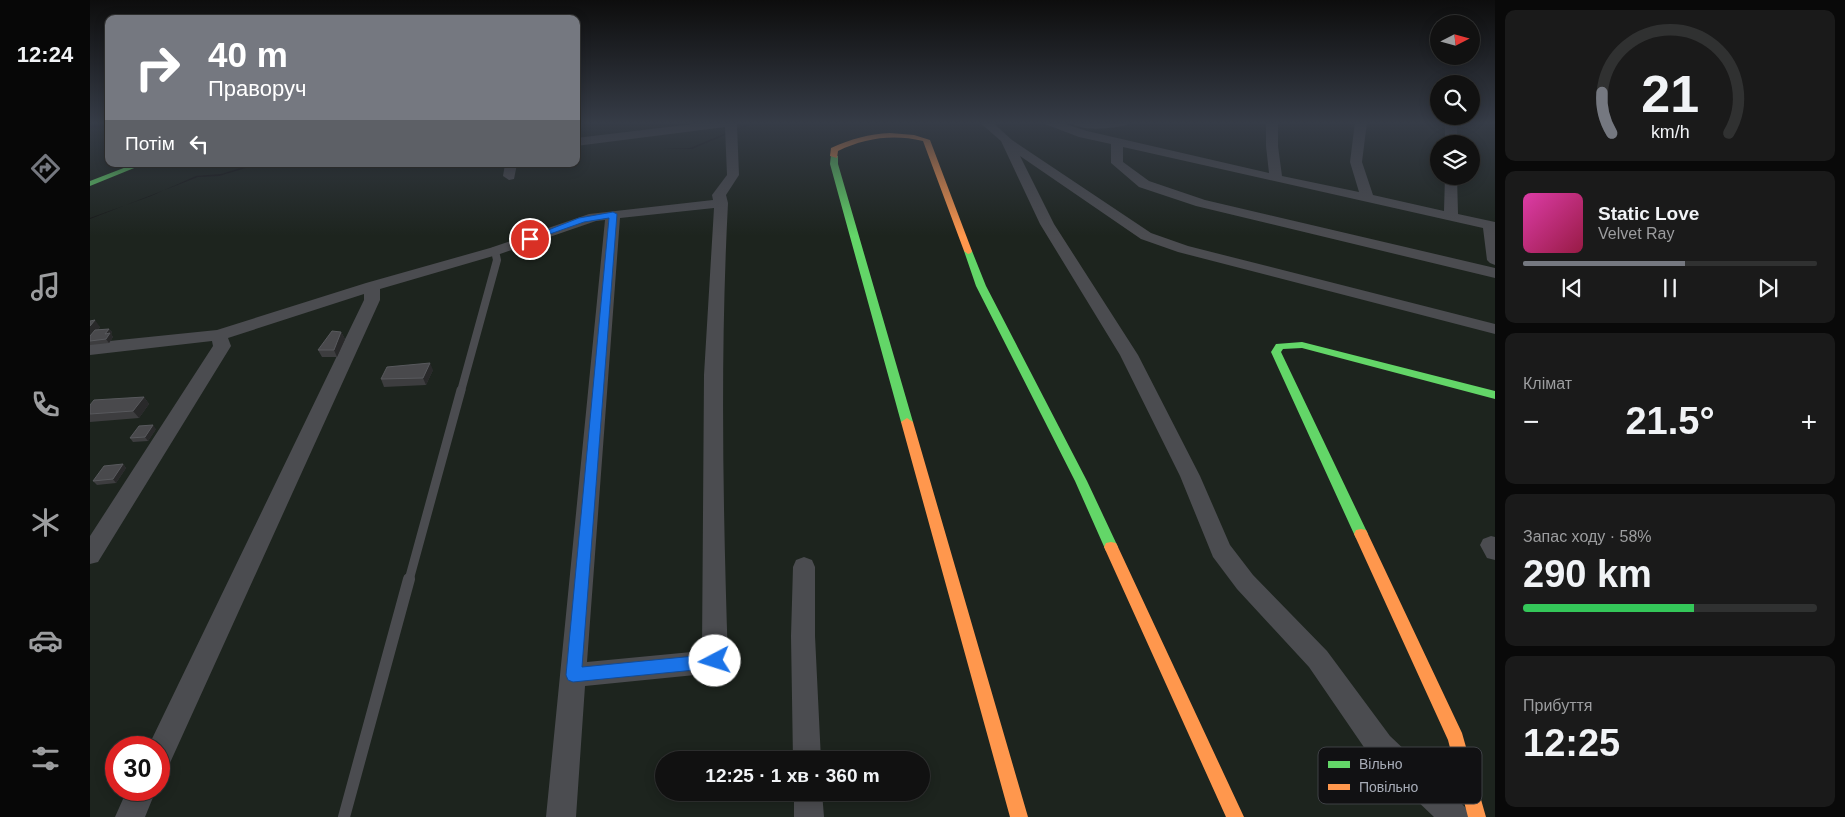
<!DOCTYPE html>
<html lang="uk">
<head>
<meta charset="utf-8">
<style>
  :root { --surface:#111; --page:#1a1a1a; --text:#f1f3f6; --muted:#9c9d9f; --line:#303131; --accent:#757880 }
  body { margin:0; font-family:Helvetica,sans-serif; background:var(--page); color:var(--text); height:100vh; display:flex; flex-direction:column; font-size:19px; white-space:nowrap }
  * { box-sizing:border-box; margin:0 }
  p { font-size:16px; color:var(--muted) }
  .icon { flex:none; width:28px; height:28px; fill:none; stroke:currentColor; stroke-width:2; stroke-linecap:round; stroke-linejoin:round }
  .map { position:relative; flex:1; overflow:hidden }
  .drawer { display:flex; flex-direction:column; gap:10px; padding:10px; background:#090909; width:350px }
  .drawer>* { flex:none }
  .top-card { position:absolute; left:15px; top:15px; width:475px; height:152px; border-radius:10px; box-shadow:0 2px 12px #0003,0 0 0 1px var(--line); background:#757880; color:#fff; overflow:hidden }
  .needle { width:32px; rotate:84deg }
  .tools { position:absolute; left:1340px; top:15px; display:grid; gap:10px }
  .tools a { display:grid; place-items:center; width:50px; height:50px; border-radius:50%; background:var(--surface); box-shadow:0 2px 12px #0003,0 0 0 1px var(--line); font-size:25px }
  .speed { position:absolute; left:15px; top:736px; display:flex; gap:10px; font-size:25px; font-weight:700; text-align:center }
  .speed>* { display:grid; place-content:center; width:65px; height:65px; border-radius:50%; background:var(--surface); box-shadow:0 2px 12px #0003,0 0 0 1px var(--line); line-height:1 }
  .speed .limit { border:8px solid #d22; background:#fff; color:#111 }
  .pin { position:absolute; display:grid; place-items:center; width:42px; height:42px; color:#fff; margin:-21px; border:2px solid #fff; border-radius:50%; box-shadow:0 1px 5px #0007 }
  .me { position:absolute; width:55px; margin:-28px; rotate:265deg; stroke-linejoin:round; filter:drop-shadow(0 0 4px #0008) }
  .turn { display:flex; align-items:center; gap:18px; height:105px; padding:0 20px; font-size:22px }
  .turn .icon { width:65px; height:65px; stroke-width:2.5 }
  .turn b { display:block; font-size:35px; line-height:42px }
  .then { display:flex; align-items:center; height:48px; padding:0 20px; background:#0003; gap:10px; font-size:19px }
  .big { font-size:38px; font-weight:700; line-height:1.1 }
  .drawer .card { flex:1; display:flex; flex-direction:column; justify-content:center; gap:8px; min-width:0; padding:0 18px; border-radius:10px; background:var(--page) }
  .drawer .dial { align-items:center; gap:0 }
  .dial svg { height:130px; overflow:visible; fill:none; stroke:var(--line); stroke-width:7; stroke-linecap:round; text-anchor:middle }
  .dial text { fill:var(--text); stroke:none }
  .song { display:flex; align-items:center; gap:15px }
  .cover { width:60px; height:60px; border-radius:8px; background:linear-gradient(135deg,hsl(320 70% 55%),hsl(340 70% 35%)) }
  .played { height:5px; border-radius:2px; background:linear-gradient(90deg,var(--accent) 55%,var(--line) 55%) }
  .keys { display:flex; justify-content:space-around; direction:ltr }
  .heat { display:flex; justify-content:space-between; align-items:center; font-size:28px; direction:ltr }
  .charge { height:8px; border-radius:4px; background:linear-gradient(90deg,#34c759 58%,var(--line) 0) }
  .trip { position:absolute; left:565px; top:751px; width:275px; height:50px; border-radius:25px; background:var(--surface); box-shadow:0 2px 12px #0003,0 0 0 1px var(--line); font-weight:700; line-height:50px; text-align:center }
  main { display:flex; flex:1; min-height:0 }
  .menu { display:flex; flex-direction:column; width:90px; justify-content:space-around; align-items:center; background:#070707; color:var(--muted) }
  .menu .icon { width:35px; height:35px }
  .menu .active { color:var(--accent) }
  .menu b { font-size:22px; color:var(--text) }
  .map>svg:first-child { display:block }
  .green { fill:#1d241e; fill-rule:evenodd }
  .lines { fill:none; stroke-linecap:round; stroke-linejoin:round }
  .lane-far2 { stroke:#4b4c50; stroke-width:8 }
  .lane-far1 { stroke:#4b4c50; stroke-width:9 }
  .lane { stroke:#4b4c50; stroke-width:12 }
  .street { fill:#4b4c50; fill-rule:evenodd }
  .fast { fill:#63d668; fill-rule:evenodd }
  .slow { fill:#ff974d; fill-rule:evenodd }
  .wall { fill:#3d3d3f }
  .shaded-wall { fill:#29292a }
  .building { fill:#49494c; stroke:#58595d }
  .route { fill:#1a73e8; stroke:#114b97 }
  .key { fill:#111113; stroke:#3e4045; stroke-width:1 }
  .key-label { font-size:14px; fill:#a8adb8 }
</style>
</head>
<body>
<main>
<nav class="menu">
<b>12:24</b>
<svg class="icon active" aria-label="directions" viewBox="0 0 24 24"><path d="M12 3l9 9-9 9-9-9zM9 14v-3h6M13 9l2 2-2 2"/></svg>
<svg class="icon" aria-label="music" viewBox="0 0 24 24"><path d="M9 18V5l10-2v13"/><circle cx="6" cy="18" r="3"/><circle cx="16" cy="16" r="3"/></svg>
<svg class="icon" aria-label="phone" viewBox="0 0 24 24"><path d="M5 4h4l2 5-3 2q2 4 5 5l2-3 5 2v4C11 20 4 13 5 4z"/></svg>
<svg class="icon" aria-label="climate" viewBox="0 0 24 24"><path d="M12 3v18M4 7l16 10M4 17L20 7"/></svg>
<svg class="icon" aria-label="car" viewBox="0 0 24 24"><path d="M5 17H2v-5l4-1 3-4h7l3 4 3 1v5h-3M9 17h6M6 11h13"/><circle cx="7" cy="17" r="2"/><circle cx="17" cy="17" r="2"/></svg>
<svg class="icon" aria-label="filters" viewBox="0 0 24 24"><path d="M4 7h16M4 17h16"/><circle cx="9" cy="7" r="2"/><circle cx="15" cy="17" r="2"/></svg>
</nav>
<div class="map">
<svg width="1405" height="817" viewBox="0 0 1405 817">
  <rect width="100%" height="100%" fill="#171717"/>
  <!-- green -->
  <path class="green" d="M486,122H502L531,125L512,122H663L600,148H572L602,149L666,122H1405V817H0V219L108,177L129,176L159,167L181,165H161L131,174L106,176L61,196L0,218V128H19V164H486ZM1349,144H1381V176H1349ZM26,748H69V790H26ZM574,760H831V792H574Z"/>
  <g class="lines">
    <!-- lane-far2 -->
    <path class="lane-far2" d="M371,391L407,260L405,251"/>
    <!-- lane-far1 -->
    <path class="lane-far1" d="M319,580L371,390"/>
    <!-- lane -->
    <path class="lane" d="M254,817L319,579"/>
    <!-- street -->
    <path class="street" d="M620,122H652L647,125L649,175L636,195L638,203C630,356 633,508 638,661L634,669L625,673L495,686L486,817H456L515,220L506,221L410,254L290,289V300L79,765L69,769V748H58L59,745L274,300V294L138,338L141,346L8,562L0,564V536L123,346L122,341L0,355V343L127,330L276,283L400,248L499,214L623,200L622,195L637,175L635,127L486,146V138ZM624,208L614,375L612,651L497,662L530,218Z
      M889,122H902L922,140L1061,233L1098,246L1405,324V334L1088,252L1051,239L930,156L964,224L1048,355L1110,476L1140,545L1163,575L1237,651L1300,736L1375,807L1380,817H1344L1280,756L1219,667L1147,589L1123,557L1090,476L1030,355L950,224L911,141Z
      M953,122H969L997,131L1179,173L1176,146V122H1188V146L1192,176L1269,192L1260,162L1265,122H1277L1272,162L1283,195L1354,211L1355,176H1367L1368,214L1405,222V265L1400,263L1397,260L1393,228L1033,147V162L1059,181L1115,200L1405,268V278L1106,206L1049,187L1021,163V144L989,137L955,124Z
      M981,122H1042L1040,124C1026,128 992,133 981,122Z
      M1355,122H1367V144H1355Z
      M415,164H427L424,179L419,180L413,176Z
      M1401,536L1405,537V560L1397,558L1390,545L1393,539Z
      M714,557L722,560L725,567V636L731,760H703L701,636L703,567L706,560Z
      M37,790H66L55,817H25Z
      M704,792H732L734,817H704Z"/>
    <!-- fast -->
    <path class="fast" d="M741,154L748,156V164L823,422L817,426L811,422L740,164Z
      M44,164H54L0,186V181Z
      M878,248L882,251L896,286L997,481L1028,547L1026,551L1021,552L1016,551L985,481L886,286L874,251Z
      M1212,342L1405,391V399L1212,348L1193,349L1191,352L1278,534L1276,538L1271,539L1266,538L1264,534L1181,352L1186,344Z"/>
    <!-- slow -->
    <path class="slow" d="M800,133L824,135L840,140L882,251L881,253L878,254L874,251L833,141C803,134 775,138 748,151L747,158L740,156L741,148C761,139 779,134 800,133Z
      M817,418L823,422L938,817H920L811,422Z
      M1271,529L1276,530L1278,534L1372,733L1396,817H1378L1358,740L1264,534L1266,530Z
      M1021,542L1026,543L1028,547L1154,817H1136L1014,547L1016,543Z"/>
  </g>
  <!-- wall -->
  <path class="wall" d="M0,321L10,327L8,330L19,329L22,332L21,334L23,337L19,343L0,345Z
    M251,332L255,339L247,357H232L228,350Z
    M343,370L336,385L294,387L291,379Z
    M54,397L59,404L49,418L0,422V405Z
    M66,429L58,441L43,442L40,438Z
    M33,464L36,468L26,483L7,485L3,481Z"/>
  <!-- shaded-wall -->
  <path class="shaded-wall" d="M5,320L10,327L0,340V326Z
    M19,329L22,332L21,334L23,337L19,343L16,339L15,334Z
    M251,332L255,339L247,357L244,350Z
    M340,363L343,370L336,385L333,378Z
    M54,397L59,404L49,418L43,411Z
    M63,425L66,429L58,441L55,437Z
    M33,464L36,468L26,483L23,479Z"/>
  <!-- building -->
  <path class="building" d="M5,320L0,326V321Z
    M19,329L15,334L20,333L16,339L0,341V336L5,330Z
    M242,331L251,332L244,350H228Z
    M340,363L333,378L291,379L297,367Z
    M54,397L43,411L0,414V405L4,400Z
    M63,425L55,437L40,438L49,426Z
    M33,464L23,479L3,481L14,466Z"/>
  <!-- sky -->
  <linearGradient id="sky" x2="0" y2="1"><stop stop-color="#0d0d0d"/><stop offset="0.52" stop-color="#363c47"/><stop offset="1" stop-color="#363c47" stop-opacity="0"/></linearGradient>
  <rect width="1405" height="236" fill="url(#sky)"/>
  <!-- route -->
  <path class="route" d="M523,212L527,214L492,667L625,654L631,656L633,661L631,666L625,668L483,682L478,680L476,675L519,218L494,222L443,240L435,239L489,218Z"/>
  <!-- legend -->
  <rect x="1228" y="747" width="164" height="57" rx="8" class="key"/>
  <rect x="1238" y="761" width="22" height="7" fill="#63d668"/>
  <rect x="1238" y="784" width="22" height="6" fill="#ff974d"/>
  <g class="key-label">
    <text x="1269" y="769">Вільно</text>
    <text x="1269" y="792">Повільно</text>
  </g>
</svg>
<div class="tools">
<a><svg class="needle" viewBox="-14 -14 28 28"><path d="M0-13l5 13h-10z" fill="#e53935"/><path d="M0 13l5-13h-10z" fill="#9c9d9f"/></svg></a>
<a><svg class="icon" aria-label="search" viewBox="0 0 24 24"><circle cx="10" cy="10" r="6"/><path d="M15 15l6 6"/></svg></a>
<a><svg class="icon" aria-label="layers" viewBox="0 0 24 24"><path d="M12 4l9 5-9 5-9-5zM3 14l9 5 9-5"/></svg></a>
</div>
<div class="speed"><div class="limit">30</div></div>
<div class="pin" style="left:440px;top:239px;background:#d93025"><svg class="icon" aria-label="arrive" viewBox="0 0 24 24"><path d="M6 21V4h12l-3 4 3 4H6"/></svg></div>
<svg class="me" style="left:625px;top:661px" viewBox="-20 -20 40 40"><circle r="19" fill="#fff"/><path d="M0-13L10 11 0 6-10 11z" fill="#1a73e8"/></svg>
<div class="trip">12:25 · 1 хв · 360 m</div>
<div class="top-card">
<div class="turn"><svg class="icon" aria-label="right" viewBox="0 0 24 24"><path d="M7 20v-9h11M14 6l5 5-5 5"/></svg><div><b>40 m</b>Праворуч</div></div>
<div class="then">Потім<svg class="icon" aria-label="left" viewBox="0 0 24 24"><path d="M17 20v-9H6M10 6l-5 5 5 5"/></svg></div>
</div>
</div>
<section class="drawer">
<div class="card dial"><svg viewBox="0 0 100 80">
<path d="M14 69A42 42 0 1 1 86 69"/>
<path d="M14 69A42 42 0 0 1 8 44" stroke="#757880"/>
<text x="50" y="56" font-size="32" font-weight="700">21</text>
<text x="50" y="72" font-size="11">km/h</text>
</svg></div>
<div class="card">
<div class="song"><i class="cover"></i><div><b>Static Love</b><p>Velvet Ray</p></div></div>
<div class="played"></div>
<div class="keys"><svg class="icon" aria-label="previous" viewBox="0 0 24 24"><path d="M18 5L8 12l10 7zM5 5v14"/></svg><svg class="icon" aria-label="pause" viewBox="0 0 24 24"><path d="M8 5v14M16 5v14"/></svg><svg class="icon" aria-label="next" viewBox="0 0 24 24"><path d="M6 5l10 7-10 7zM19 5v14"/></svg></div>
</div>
<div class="card"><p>Клімат</p>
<div class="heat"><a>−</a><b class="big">21.5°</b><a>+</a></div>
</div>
<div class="card"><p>Запас ходу · 58%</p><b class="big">290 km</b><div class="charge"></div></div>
<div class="card"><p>Прибуття</p><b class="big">12:25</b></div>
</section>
</main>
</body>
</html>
